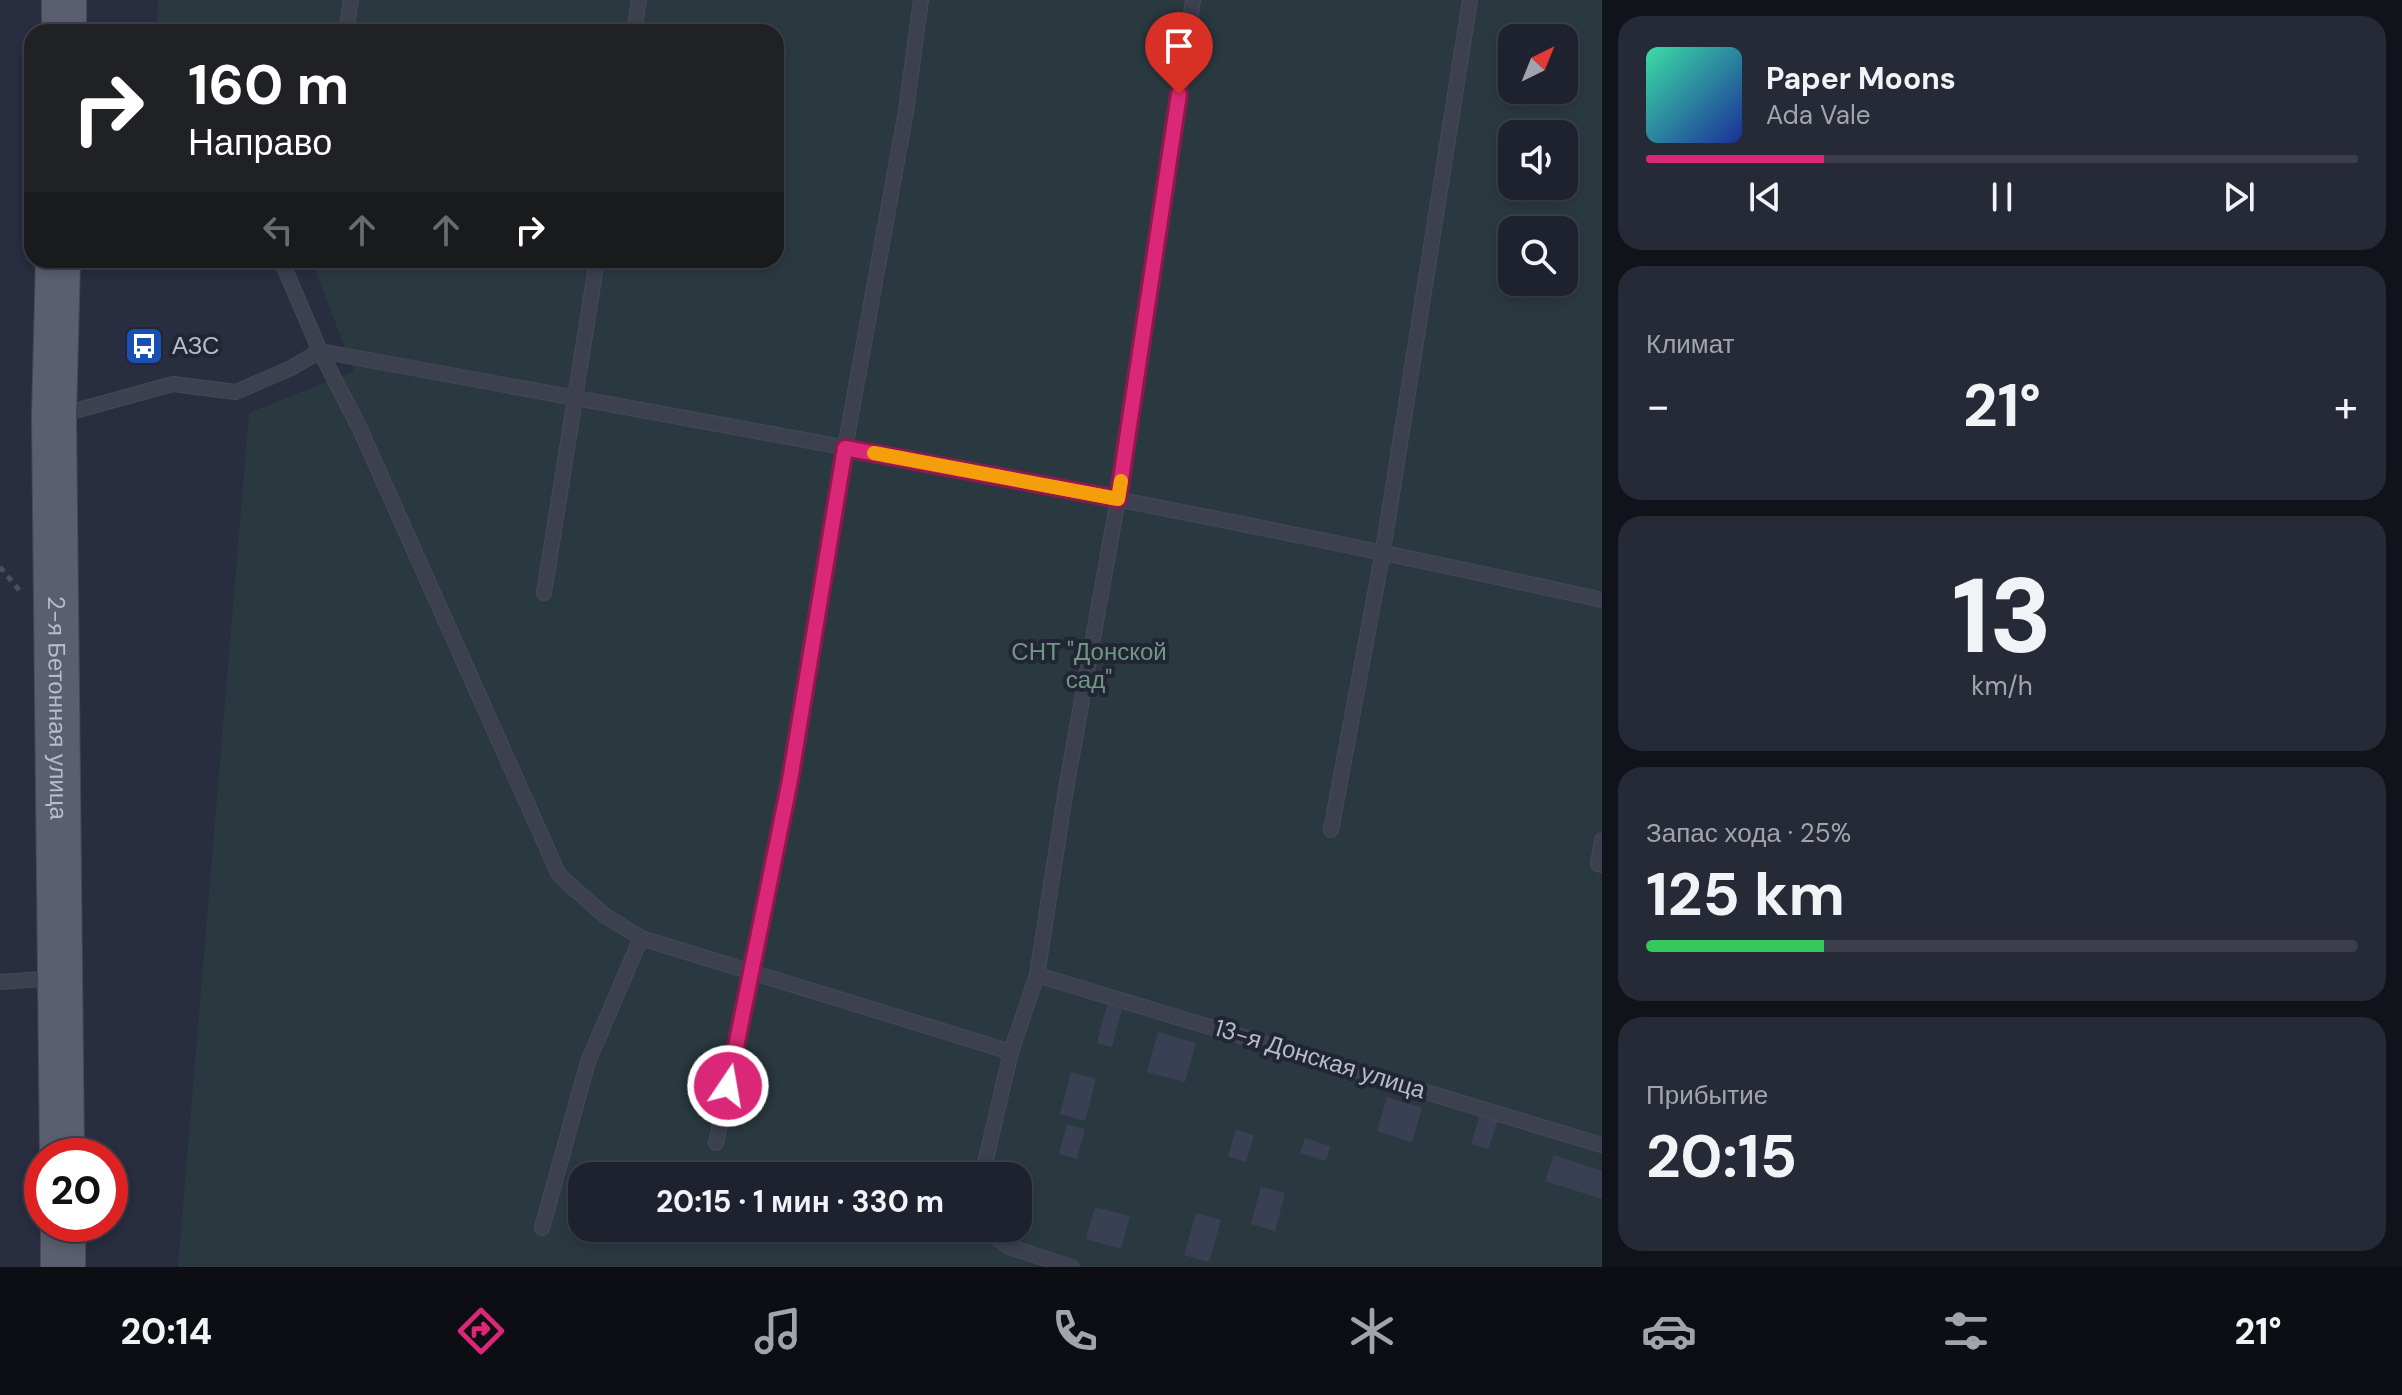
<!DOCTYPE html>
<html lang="ru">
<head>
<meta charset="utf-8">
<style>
  :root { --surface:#1e222f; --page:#262a37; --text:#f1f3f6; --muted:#a1a4aa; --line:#3c3f4b; --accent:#db2777 }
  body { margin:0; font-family:"DM Sans",sans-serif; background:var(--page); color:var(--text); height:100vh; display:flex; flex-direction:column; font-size:30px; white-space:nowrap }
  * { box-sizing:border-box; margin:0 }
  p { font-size:26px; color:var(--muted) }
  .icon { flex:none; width:44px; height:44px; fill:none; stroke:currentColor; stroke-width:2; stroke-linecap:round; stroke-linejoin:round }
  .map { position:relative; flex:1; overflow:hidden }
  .sheet { display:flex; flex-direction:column; gap:16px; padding:16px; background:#10131a; width:800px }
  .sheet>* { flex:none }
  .hud { position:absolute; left:24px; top:24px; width:760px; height:244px; border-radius:24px; box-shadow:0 4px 12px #0003,0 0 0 2px var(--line); background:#202124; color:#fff; overflow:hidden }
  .needle { width:52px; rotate:43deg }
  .fabs { position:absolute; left:1498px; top:24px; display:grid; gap:16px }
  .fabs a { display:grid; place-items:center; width:80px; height:80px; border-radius:16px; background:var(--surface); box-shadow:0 4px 12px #0003,0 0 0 2px var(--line); font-size:40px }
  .speed { position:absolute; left:24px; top:1138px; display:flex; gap:16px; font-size:40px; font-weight:700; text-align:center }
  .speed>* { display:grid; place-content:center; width:104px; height:104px; border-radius:50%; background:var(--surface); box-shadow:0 4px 12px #0003,0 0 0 2px var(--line); line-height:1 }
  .speed .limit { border:12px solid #d22; background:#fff; color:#111 }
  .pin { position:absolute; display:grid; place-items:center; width:68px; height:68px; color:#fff; margin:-82px -34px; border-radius:50% 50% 50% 0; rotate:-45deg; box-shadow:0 0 8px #0007 }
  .pin .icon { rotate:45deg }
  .me { position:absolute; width:88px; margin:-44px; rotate:12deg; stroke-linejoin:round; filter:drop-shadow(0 0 6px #0008) }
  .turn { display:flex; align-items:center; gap:28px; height:168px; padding:0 32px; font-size:36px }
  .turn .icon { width:104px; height:104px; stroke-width:2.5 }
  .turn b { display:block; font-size:56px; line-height:68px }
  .lanes { display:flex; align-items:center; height:76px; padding:0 32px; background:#0003; justify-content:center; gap:40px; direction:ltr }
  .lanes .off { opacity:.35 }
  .big { font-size:60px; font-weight:700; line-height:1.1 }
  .sheet .widget { flex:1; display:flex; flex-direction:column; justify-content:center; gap:12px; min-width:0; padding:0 28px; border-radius:24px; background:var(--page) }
  .sheet .dial { align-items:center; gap:0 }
  .dial b { font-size:104px; line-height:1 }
  .song { display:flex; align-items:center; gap:24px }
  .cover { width:96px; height:96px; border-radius:12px; background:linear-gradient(135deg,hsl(160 70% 55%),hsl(230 70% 35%)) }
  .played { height:8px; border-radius:4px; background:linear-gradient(90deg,var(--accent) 25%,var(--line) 25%) }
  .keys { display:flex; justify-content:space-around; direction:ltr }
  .heat { display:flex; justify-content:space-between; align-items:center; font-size:44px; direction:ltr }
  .charge { height:12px; border-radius:6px; background:linear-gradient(90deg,#34c759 25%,var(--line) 0) }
  .trip { position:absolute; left:568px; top:1162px; width:464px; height:80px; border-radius:24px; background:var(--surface); box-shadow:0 4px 12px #0003,0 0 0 2px var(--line); font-weight:700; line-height:80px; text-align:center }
  .tab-bar { display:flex; height:128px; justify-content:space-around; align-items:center; background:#0c0e13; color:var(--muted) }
  .tab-bar .icon { width:56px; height:56px }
  .tab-bar .on { color:var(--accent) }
  .tab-bar b { font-size:36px; color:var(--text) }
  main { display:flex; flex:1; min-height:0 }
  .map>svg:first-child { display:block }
  .green { fill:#2a3940; fill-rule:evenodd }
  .building { fill:#3a4054 }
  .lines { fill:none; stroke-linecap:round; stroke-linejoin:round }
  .lane-casing { stroke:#454958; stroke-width:16 }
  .primary-casing { stroke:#454958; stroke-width:46 }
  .path { stroke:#435258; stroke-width:5; stroke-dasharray:6 6; stroke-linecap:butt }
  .lane { stroke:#3c404f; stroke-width:14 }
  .primary { stroke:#5a5e6f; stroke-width:44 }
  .route-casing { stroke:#8e194d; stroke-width:20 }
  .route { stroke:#db2777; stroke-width:14 }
  .slow { stroke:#f59e0b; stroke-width:14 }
  .labels { text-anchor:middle; stroke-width:8; stroke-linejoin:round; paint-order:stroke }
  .poi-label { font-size:24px; fill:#b8bbc9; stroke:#212534; text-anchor:start }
  .park-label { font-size:24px; fill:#719882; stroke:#212534 }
  .street-label { font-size:24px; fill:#b8bbc9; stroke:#212534 }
</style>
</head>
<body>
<main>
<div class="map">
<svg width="1602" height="1267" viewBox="0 0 1602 1267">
  <rect width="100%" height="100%" fill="#282d3f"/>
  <!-- green -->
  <path class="green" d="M158,0H1602V1267H178L249,413L354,371L314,268L306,260H776V32H156ZM1512,38H1564V90H1512ZM1512,134H1564V186H1512ZM1512,230H1564V282H1512ZM582,1176H1018V1228H582Z"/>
  <!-- building -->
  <path class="building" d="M1107,1005L1122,1009L1112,1047L1097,1043Z
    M1158,1032L1196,1043L1185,1082L1147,1072Z
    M1071,1072L1096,1079L1085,1121L1060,1114Z
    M1387,1097L1422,1108L1412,1142L1377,1131Z
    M1481,1111L1499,1117L1488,1149L1471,1144Z
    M1067,1124L1085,1129L1077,1159L1059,1154Z
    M1236,1129L1254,1135L1246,1162L1228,1156Z
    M1305,1138L1330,1146L1326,1161L1300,1153Z
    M1554,1155L1602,1171V1199L1545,1181Z
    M1261,1187L1285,1193L1275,1231L1251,1224Z
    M1095,1207L1130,1216L1121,1249L1086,1239Z
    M1196,1213L1221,1220L1209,1262L1184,1255Z"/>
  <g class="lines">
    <defs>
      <path id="lane" d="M346,32L351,0
        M634,32L639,0
        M281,260L320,351L360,429L559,875L604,915L641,938L1011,1052L982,1176
        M60,415L173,384L236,392L291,368L320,351C748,430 1177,505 1602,600
        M544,593L597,260
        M1331,830L1383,551L1470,0
        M1602,840L1598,864L1602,865
        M1037,975L1602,1145
        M0,982L56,978
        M1011,1052L1037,975L1066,789L1118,499L1193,0
        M716,1143L753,971L790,780L845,448L906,111L921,0
        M542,1228L588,1062L641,938
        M981,1228L1009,1247L1072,1267"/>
      <g id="primary">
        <path d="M64,32V0"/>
        <path id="s1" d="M58,260L54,417L62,1156"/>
        <path d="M63,1224V1267"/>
      </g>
    </defs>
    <!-- lane casing -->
    <use href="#lane" class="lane-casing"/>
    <!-- primary casing -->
    <use href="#primary" class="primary-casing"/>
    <!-- path -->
    <path class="path" d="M0,567L20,591"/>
    <!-- lane -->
    <use href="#lane" class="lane"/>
    <!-- primary -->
    <use href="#primary" class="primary"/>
  </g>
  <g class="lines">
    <defs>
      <path id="route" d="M728,1086L790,780L845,448L1118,499L1179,94"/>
    </defs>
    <!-- route casing -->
    <use href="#route" class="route-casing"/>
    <!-- route -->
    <use href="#route" class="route"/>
    <!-- slow -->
    <path class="slow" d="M874,453L1118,499L1121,481"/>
  </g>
  <!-- icons -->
  <defs>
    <symbol id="bus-square" viewBox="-11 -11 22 22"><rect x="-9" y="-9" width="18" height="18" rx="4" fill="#1a4fb4" stroke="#212534"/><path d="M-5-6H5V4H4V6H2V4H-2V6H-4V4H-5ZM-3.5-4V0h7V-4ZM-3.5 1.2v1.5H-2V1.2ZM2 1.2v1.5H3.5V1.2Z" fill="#fff"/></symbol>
  </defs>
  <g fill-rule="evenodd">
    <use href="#bus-square" x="122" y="324" width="44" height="44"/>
  </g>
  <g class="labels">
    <!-- poi labels -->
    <g class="poi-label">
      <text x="172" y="354">АЗС</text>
    </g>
    <!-- park labels -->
    <g class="park-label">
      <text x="1089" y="660">СНТ "Донской<tspan x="1089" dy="28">сад"</tspan></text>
    </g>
    <!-- street labels -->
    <g class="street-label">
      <text dy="8" stroke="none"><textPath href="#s1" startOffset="448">2-я Бетонная улица</textPath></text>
      <text transform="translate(1320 1059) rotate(17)" y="8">13-я Донская улица</text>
    </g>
  </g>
</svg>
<div class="fabs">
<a><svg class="needle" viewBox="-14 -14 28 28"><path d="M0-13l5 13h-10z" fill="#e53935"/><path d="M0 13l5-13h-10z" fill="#a1a4aa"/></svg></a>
<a><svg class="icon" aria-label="sound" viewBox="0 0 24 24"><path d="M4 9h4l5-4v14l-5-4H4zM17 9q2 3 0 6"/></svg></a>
<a><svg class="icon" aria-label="search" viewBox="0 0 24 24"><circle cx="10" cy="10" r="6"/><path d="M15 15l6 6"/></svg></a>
</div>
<div class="speed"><div class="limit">20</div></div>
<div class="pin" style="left:1179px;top:94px;background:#d93025"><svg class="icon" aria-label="arrive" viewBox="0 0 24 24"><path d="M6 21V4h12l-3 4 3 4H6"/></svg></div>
<svg class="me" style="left:728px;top:1086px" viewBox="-20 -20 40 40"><circle r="17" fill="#db2777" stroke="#fff" stroke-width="3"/><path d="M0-11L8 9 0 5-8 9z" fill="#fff"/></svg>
<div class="trip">20:15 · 1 мин · 330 m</div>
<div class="hud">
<div class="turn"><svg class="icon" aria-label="right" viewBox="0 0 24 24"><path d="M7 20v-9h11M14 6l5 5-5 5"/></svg><div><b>160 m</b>Направо</div></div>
<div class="lanes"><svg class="icon off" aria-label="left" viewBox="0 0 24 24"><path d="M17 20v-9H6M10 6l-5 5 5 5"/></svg><svg class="icon off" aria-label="ahead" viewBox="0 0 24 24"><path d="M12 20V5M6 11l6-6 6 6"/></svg><svg class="icon off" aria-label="ahead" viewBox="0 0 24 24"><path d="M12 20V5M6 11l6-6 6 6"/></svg><svg class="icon" aria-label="right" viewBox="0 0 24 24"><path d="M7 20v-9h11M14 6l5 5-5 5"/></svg></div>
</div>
</div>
<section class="sheet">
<div class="widget">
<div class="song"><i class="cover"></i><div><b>Paper Moons</b><p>Ada Vale</p></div></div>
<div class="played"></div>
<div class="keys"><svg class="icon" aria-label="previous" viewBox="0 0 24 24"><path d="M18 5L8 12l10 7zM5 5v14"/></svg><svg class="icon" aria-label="pause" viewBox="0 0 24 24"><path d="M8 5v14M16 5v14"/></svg><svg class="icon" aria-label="next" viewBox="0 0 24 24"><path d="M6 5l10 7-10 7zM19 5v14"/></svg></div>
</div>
<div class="widget"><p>Климат</p>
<div class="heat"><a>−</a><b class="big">21°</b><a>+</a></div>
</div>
<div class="widget dial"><b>13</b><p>km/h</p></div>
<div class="widget"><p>Запас хода · 25%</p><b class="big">125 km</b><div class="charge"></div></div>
<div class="widget"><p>Прибытие</p><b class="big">20:15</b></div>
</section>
</main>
<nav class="tab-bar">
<b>20:14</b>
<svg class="icon on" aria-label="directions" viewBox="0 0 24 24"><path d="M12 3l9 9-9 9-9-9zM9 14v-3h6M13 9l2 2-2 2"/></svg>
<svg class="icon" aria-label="music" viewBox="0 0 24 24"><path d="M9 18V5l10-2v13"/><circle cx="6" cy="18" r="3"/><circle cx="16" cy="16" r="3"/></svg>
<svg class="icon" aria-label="phone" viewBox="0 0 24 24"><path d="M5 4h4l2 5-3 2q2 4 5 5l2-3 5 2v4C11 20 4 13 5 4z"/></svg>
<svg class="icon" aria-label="climate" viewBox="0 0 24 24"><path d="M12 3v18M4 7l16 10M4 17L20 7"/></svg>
<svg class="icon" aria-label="car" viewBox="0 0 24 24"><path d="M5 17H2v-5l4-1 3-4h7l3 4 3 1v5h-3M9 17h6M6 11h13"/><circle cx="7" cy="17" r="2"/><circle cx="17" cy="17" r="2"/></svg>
<svg class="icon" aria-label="filters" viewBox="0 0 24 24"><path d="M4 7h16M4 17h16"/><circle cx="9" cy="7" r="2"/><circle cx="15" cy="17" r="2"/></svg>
<b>21°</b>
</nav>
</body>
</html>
